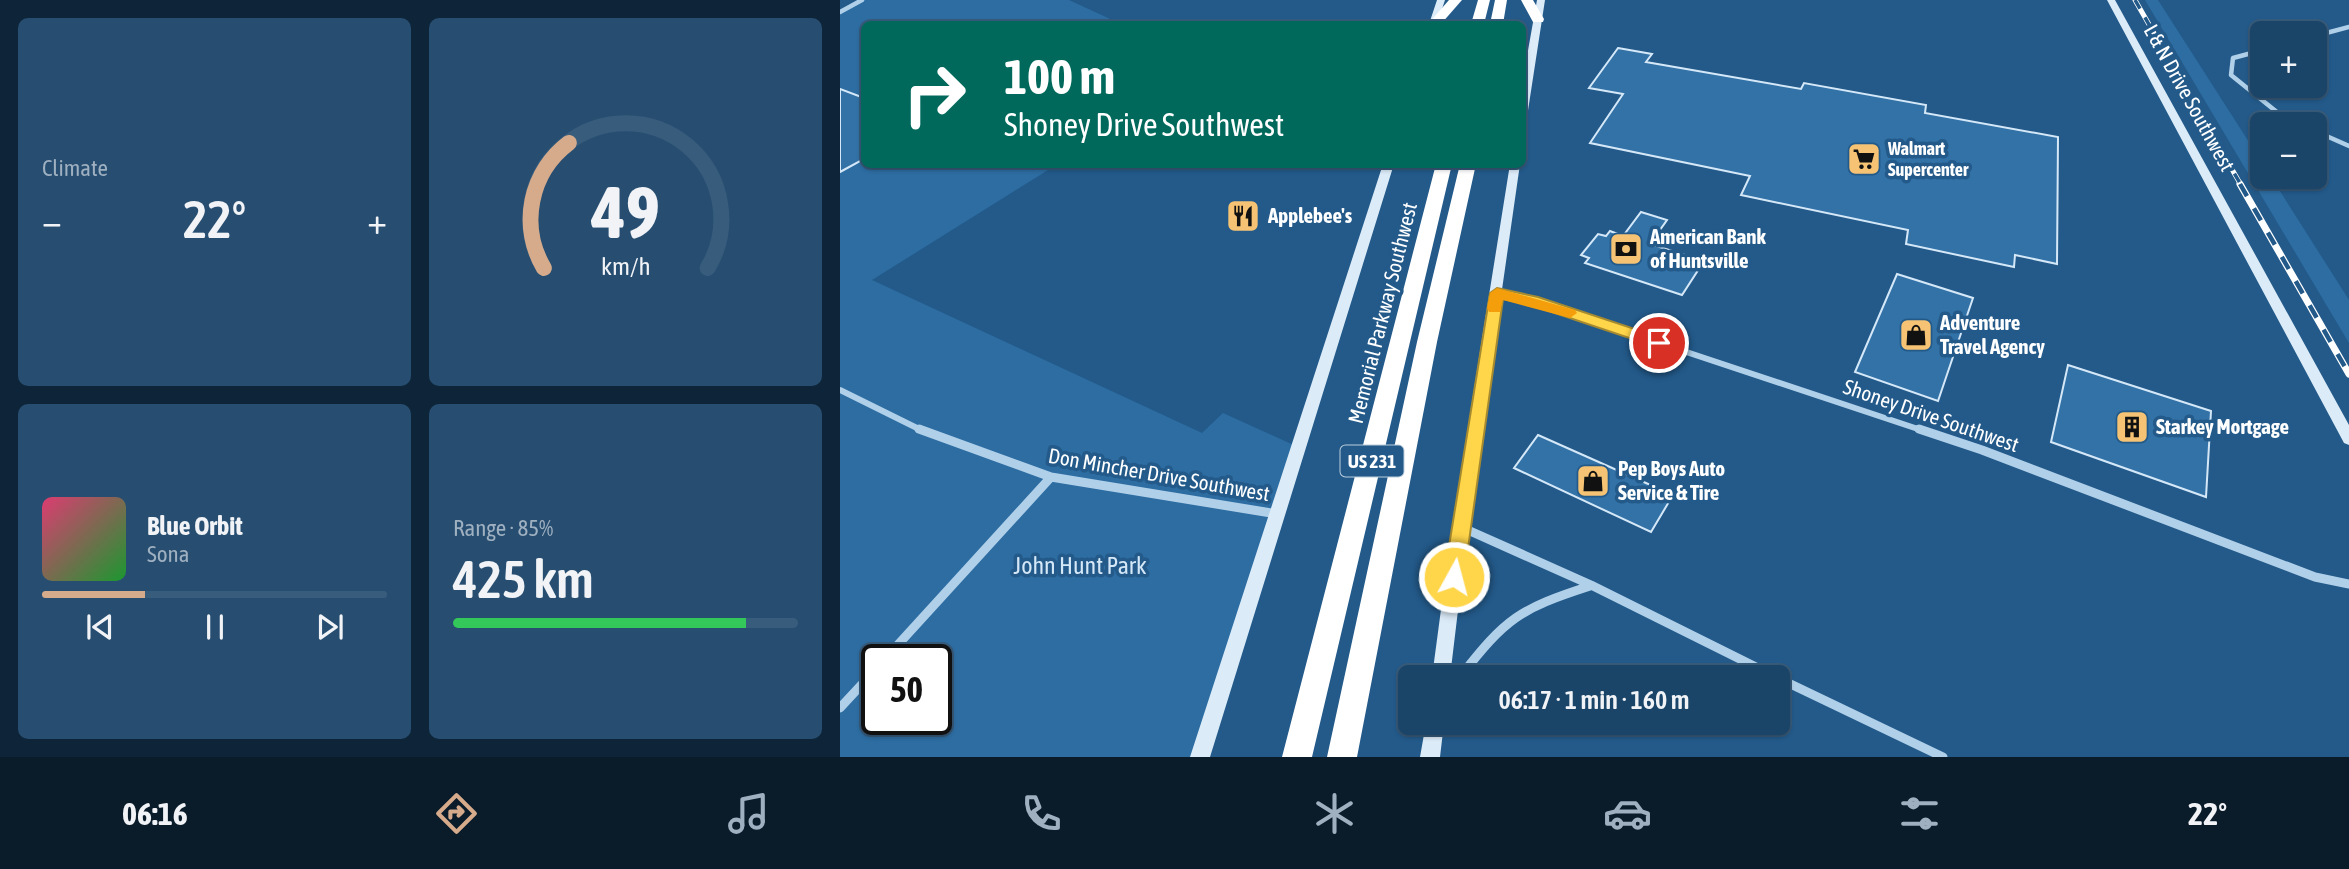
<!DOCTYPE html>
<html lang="en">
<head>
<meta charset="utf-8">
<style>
  :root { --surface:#1a4468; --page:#274e71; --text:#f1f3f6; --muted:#9fb0c0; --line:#385c7c; --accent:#d6ab8b }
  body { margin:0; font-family:"Asap Condensed",sans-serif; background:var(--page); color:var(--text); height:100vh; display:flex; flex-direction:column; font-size:26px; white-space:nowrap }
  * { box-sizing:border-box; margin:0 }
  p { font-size:23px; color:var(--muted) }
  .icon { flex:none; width:38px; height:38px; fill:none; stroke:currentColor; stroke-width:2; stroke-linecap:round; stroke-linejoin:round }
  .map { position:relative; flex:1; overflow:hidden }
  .panel { display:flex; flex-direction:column; gap:18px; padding:18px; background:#0e2539; width:840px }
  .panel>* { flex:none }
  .banner { position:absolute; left:21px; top:21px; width:665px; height:147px; border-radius:10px; box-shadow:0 2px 5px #0004,0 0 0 2px var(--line); background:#00695c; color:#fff; overflow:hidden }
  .fabs { position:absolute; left:1410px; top:21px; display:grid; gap:14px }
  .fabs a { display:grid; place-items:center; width:77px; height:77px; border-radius:10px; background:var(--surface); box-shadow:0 2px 5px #0004,0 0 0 2px var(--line); font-size:35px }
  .speed { position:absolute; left:21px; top:644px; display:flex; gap:14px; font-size:35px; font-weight:700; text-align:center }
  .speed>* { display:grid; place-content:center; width:91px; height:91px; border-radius:50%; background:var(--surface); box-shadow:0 2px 5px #0004,0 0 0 2px var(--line); line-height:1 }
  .speed .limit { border:4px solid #111; border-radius:10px; background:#fff; color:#111 }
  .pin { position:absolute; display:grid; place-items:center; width:60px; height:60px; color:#fff; margin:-30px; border:4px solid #fff; border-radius:50%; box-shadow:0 2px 7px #0007 }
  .me { position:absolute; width:77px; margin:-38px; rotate:7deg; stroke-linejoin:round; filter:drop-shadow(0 0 5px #0008) }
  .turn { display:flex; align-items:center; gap:24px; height:147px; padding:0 28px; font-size:32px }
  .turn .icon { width:91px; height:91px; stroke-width:2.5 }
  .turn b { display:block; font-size:49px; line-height:60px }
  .big { font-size:52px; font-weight:600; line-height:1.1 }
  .panel .card { flex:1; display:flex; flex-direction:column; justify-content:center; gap:10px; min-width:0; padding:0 24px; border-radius:10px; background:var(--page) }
  .panel .dial { align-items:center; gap:0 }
  .dial svg { height:182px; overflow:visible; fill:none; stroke:var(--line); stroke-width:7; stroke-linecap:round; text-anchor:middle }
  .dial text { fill:var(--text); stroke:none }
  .song { display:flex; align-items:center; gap:21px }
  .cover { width:84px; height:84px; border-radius:10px; background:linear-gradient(135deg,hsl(340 70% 55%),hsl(130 70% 35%)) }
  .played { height:7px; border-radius:4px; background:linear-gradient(90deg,var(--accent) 30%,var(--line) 30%) }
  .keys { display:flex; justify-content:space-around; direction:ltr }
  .heat { display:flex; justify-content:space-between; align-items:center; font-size:38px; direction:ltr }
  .charge { height:10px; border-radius:5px; background:linear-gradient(90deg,#34c759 85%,var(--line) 0) }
  .panel .tiles { flex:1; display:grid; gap:18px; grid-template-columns:repeat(2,1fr) }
  .trip { position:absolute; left:558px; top:665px; width:392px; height:70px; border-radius:10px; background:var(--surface); box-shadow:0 2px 5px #0004,0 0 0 2px var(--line); font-weight:600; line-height:70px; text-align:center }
  .tabs { display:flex; height:112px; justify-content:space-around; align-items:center; background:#0a1b2a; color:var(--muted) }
  .tabs .icon { width:49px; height:49px }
  .tabs .selected { color:var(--accent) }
  .tabs b { font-size:32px; color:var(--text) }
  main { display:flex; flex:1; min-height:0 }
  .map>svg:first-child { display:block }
  .green { fill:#2d6da2; fill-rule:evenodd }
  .building { fill:#3372a7; stroke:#d5e8f8; stroke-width:2 }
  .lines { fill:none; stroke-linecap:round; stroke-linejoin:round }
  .street-far2 { stroke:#b0d0ea; stroke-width:4.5 }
  .street-far1 { stroke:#b0d0ea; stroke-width:6 }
  .street { stroke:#b0d0ea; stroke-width:9 }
  .secondary { fill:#dbebf8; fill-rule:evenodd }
  .highway { fill:#fff; fill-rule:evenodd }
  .rail-far1-casing { stroke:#fff; stroke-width:5 }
  .rail-casing { stroke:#fff; stroke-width:7 }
  .rail-far1 { stroke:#235a8a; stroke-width:3.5; stroke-dasharray:10; stroke-linecap:butt }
  .rail { stroke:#235a8a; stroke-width:4.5; stroke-dasharray:14; stroke-linecap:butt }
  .route { fill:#ffd54a; stroke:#a68a30; stroke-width:2 }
  .slow { fill:#f59e0b }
  .labels { text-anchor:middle; stroke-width:7; stroke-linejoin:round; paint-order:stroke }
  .far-poi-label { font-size:18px; font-weight:bold; fill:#fff; stroke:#235a8a; text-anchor:start }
  .shield { fill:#235a8a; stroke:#bdcedc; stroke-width:2 }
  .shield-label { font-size:19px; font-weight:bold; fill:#fff }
  .street-label { font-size:21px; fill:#fff; stroke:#235a8a }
  .poi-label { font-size:21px; font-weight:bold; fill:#fff; stroke:#235a8a; text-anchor:start }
  .near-park-label { font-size:24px; fill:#d5e8f8; stroke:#235a8a }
</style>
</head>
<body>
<main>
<section class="panel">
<div class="tiles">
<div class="card"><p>Climate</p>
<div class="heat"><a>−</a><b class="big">22°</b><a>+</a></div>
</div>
<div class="card dial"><svg viewBox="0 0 100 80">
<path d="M14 69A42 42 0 1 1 86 69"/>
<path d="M14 69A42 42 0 0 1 25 14" stroke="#d6ab8b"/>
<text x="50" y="56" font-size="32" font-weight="700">49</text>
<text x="50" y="72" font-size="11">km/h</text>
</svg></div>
<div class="card">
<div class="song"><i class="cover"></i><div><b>Blue Orbit</b><p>Sona</p></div></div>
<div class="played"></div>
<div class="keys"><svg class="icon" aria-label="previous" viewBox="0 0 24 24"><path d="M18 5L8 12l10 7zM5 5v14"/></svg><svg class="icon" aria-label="pause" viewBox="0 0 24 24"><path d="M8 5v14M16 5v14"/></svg><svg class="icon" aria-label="next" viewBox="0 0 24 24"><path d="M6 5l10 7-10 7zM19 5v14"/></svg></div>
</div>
<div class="card"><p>Range · 85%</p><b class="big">425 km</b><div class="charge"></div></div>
</div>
</section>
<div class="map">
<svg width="1509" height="757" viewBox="0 0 1509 757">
  <rect width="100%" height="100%" fill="#235a8a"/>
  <!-- green -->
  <path class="green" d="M22,0H229L281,24H24V164L216,165L32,280L362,433L383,413L458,447L360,757H0V12ZM37,660H96V719H37Z
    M1305,0H1318L1423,164V177H1431L1509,300V343Z"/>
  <!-- building -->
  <path class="building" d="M778,48L812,54L806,62L961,89L964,83L1086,105L1085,113L1218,137L1217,264L1175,255L1174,267L1066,244L1068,230L901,195L910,176L750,143L783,94L749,88Z
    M0,89L24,98V159L0,172Z
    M801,212L827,220L810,244L864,261L842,295L745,263L749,258L741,255L758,234L766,236L770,231L783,236Z
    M1057,274L1133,298L1098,401L1015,372Z
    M1228,365L1371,411L1366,497L1211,442Z
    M698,435L833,495L811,532L674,468Z"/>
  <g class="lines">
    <!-- street-far2 -->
    <path class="street-far2" d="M0,12L22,0
      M1475,36L1509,27
      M1423,50L1393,58L1391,75L1443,117L1460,124
      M1475,131L1509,146"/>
    <!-- street-far1 -->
    <path class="street-far1" d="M657,293L693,301L1084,431
      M0,390L83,431"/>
    <!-- street -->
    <path class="street" d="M79,429L211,477L437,514
      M1079,429L1142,450L1475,577L1509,584
      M621,527L751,585L936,677
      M44,660L211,477
      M620,677C666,618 679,609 750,586
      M938,678L1103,757
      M0,708L37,668"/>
    <!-- secondary -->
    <path class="secondary" d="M597,0H605L597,24H589Z
      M697,0H705L687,117L682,120V84Z
      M1267,0H1275L1509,425V445L1504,443Z
      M543,164H554L370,757H350Z
      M670,164H680L628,527L610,677H592L612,527Z
      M586,723H604L600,757H580Z"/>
    <!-- highway -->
    <path class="highway" d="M609,0H622L601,24H588Z
      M638,0H650L644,24H631Z
      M655,0H667L663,24H650Z
      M681,0H693L704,19L703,22H693Z
      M596,164H612L472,757H442Z
      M620,164H636L597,342L517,757H487L577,342Z"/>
    <defs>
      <path id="rail-far1" d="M1295,0L1401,185"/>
      <path id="rail" d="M1400,184L1509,374"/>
    </defs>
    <!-- rail-far1 casing -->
    <use href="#rail-far1" class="rail-far1-casing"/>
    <!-- rail casing -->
    <use href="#rail" class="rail-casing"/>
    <!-- rail-far1 -->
    <use href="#rail-far1" class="rail-far1"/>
    <!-- rail -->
    <use href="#rail" class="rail"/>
  </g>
  <!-- route -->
  <path class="route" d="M657,288L698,297L825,339L827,343L819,348L691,305L663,299L624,577L621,583L614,586L607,583L604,577L650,293Z"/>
  <!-- slow -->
  <path class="slow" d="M657,288L735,310L737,313L730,318L663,300L660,312H649L647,308L650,293Z"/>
  <!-- icons -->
  <defs>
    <symbol id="supermarket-square" viewBox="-11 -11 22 22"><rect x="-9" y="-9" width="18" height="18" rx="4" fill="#f5c373" stroke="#235a8a"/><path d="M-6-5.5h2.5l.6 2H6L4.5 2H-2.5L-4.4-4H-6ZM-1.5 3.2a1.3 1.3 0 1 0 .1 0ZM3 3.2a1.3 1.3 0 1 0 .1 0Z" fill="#111"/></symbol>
    <symbol id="restaurant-square" viewBox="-11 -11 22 22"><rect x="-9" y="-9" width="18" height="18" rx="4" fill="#f5c373" stroke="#235a8a"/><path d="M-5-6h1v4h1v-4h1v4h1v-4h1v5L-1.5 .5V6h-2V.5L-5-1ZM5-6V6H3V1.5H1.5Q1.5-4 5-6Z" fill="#111"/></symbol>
    <symbol id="bank-square" viewBox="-11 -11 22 22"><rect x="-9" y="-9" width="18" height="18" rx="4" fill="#f5c373" stroke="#235a8a"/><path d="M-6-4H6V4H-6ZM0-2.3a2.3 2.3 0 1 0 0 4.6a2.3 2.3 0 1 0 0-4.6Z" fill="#111"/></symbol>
    <symbol id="shop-square" viewBox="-11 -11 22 22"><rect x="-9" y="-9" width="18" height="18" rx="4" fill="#f5c373" stroke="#235a8a"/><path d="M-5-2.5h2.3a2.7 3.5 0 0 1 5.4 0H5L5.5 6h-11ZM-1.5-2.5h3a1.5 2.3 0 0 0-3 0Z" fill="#111"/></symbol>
    <symbol id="building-square" viewBox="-11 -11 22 22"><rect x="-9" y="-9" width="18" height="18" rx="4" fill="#f5c373" stroke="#235a8a"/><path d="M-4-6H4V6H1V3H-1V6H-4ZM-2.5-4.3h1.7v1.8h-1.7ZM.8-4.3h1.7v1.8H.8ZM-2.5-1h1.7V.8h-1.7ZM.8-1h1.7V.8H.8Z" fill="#111"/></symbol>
  </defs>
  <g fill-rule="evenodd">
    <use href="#supermarket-square" x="1005" y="140" width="38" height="38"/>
    <use href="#restaurant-square" x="384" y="197" width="38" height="38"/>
    <use href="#bank-square" x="767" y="230" width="38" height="38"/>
    <use href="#shop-square" x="1057" y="316" width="38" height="38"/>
    <use href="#building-square" x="1273" y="408" width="38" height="38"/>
    <use href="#shop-square" x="734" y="462" width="38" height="38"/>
  </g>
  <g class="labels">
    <!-- far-poi labels -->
    <g class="far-poi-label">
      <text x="1048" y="155">Walmart<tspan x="1048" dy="21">Supercenter</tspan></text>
    </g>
    <!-- shield labels -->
    <rect class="shield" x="500.5" y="445.5" width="63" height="31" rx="5"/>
    <g class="shield-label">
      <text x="532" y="468">US 231</text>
    </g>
    <!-- street labels -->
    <g class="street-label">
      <text transform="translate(1349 98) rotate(61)" y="7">L &amp; N Drive Southwest</text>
      <text transform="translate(543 313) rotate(-76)" y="7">Memorial Parkway Southwest</text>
      <text transform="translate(1091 416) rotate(19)" y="7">Shoney Drive Southwest</text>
      <text transform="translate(319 475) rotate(10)" y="7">Don Mincher Drive Southwest</text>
    </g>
    <!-- poi labels -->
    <g class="poi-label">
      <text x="428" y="223">Applebee's</text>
      <text x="810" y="244">American Bank<tspan x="810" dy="24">of Huntsville</tspan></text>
      <text x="1100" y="330">Adventure<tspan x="1100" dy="24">Travel Agency</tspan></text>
      <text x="1316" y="434">Starkey Mortgage</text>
      <text x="778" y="476">Pep Boys Auto<tspan x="778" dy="24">Service &amp; Tire</tspan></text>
    </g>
    <!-- near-park labels -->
    <g class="near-park-label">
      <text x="240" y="574">John Hunt Park</text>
    </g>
  </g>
</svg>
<div class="fabs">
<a>+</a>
<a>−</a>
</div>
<div class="speed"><div class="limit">50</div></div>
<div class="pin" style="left:819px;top:343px;background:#d93025"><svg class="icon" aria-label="arrive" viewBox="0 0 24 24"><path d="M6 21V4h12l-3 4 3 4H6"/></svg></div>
<svg class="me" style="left:614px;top:577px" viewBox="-20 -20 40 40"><circle r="17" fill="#ffd54a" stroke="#fff" stroke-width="3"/><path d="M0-11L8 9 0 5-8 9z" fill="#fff"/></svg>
<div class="trip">06:17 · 1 min · 160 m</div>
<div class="banner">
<div class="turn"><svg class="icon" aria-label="right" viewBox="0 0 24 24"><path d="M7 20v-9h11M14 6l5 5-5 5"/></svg><div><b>100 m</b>Shoney Drive Southwest</div></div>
</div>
</div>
</main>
<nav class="tabs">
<b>06:16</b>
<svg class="icon selected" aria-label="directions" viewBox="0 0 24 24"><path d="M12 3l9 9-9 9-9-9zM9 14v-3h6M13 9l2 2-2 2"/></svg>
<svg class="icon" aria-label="music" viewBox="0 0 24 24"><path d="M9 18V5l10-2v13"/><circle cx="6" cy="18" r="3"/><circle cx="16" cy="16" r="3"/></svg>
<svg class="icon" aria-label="phone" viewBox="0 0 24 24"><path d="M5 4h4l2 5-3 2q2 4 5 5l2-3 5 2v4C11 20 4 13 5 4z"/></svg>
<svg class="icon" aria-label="climate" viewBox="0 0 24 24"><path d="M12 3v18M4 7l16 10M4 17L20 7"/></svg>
<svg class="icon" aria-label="car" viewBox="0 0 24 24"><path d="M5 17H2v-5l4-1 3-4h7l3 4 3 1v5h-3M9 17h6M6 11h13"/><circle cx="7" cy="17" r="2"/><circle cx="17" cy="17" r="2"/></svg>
<svg class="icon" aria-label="filters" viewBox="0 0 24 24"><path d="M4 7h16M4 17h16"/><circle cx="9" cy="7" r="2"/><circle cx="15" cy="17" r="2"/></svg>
<b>22°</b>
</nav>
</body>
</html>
